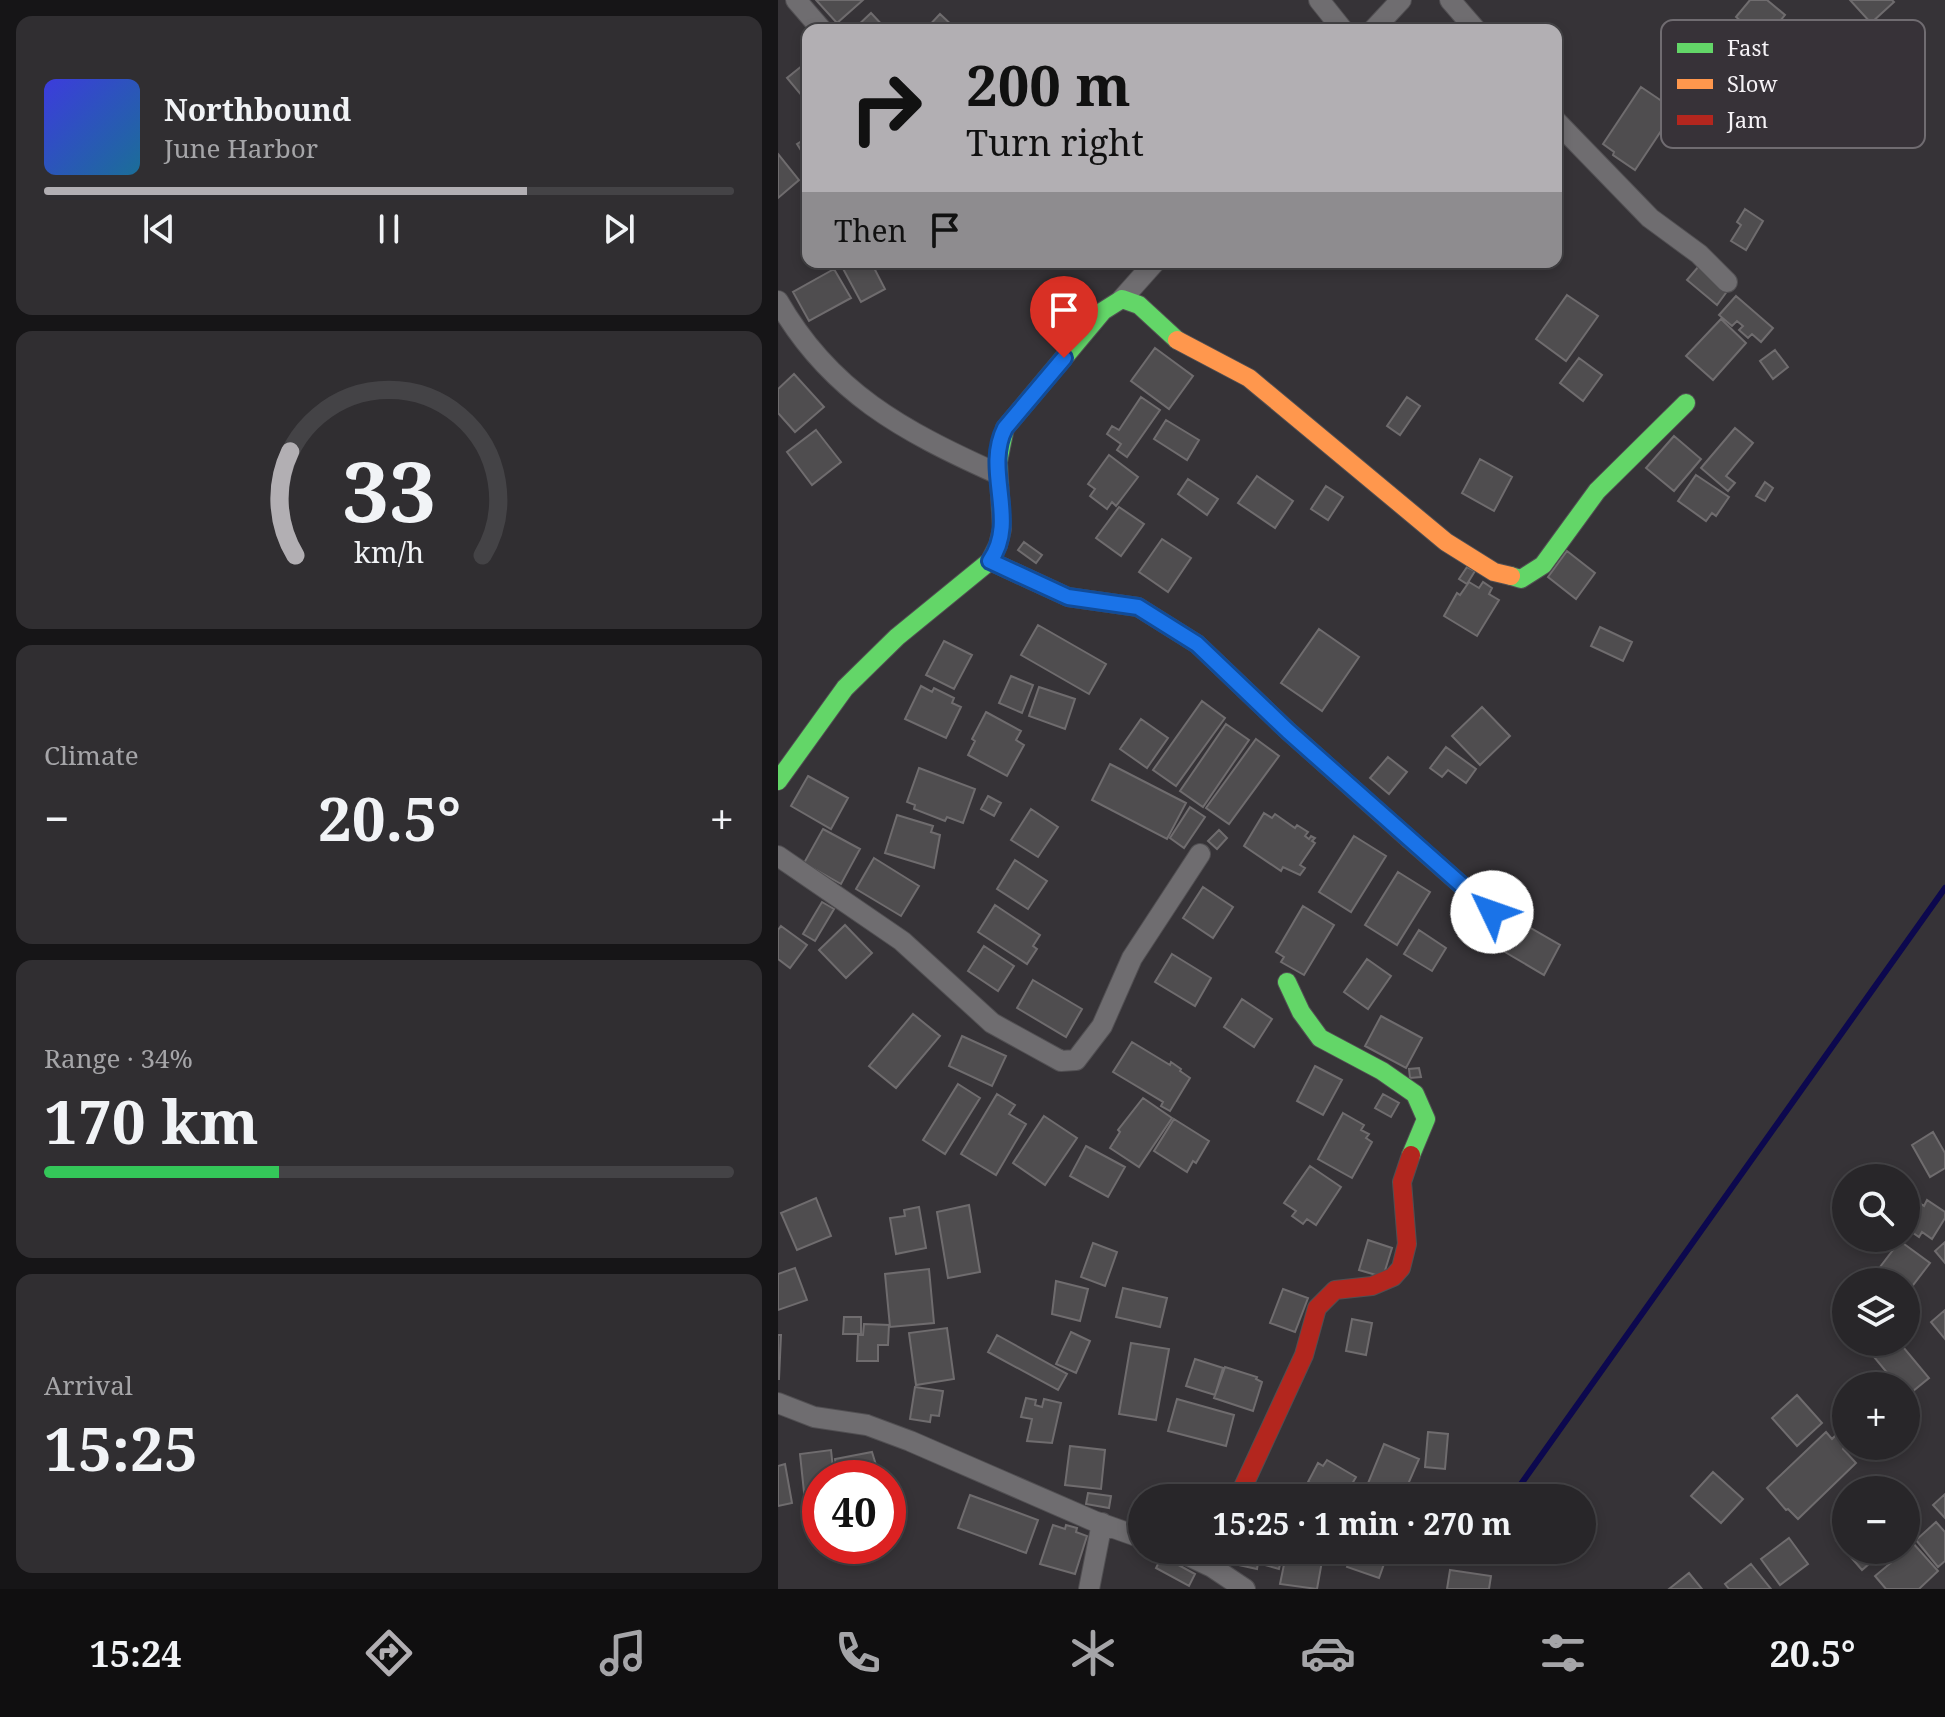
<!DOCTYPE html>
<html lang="en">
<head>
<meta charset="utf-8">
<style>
  :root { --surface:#282629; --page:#302e31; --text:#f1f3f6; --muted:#a5a5a8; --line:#444346; --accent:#b2afb3 }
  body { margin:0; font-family:"Noto Serif",serif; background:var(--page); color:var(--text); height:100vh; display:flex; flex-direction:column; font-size:30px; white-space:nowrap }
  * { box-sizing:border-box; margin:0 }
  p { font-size:26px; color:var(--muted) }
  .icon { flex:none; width:44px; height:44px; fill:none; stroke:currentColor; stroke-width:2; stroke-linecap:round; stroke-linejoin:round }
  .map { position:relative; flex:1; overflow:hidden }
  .drawer { display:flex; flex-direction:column; gap:16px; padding:16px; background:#161517; width:778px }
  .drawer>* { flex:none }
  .banner { position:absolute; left:24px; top:24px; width:760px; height:244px; border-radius:16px; box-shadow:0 4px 12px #0003,0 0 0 2px var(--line); background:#b2afb3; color:#111; overflow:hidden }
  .controls { position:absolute; left:1054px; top:1164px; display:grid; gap:16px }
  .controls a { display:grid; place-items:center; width:88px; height:88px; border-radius:50%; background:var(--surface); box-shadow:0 4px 12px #0003,0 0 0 2px var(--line); font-size:40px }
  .speed { position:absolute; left:24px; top:1460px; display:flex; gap:16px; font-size:40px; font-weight:700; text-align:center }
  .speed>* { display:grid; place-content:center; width:104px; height:104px; border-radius:50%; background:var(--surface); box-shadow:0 4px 12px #0003,0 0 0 2px var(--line); line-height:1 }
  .speed .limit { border:12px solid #d22; background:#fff; color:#111 }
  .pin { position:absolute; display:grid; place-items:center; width:68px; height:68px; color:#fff; margin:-82px -34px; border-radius:50% 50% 50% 0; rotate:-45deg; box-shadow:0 0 8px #0007 }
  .pin .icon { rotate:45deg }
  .me { position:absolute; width:88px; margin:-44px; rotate:312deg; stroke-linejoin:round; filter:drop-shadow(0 0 6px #0008) }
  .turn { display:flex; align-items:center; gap:28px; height:168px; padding:0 32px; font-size:36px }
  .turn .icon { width:104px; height:104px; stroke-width:2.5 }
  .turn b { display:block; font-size:56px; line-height:68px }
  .then { display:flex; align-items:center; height:76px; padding:0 32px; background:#0003; gap:16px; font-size:30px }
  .big { font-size:60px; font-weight:700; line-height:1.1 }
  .drawer .tile { flex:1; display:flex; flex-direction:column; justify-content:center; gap:12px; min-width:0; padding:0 28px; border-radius:16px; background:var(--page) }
  .drawer .dial { align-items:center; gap:0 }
  .dial svg { height:208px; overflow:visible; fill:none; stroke:var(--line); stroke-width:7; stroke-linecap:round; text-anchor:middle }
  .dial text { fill:var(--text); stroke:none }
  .song { display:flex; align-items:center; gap:24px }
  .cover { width:96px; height:96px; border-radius:12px; background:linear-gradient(135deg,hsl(240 70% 55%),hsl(200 70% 35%)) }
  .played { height:8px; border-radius:4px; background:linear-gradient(90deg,var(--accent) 70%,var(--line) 70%) }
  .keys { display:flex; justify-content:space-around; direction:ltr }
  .heat { display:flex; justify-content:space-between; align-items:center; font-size:44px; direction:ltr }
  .charge { height:12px; border-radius:6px; background:linear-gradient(90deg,#34c759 34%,var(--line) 0) }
  .trip { position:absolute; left:350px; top:1484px; width:468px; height:80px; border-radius:40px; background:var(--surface); box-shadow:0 4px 12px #0003,0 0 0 2px var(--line); font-weight:700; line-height:80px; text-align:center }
  .dock { display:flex; height:128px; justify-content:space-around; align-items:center; background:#100f10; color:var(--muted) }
  .dock .icon { width:56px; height:56px }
  .dock .on { color:var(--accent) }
  .dock b { font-size:36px; color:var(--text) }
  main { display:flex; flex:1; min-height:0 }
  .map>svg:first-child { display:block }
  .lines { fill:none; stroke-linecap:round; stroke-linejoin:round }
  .stream { stroke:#0c084e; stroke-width:6 }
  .building { fill:#4f4d4f; stroke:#6f6c6e; stroke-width:2 }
  .street-casing { stroke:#514f52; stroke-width:22 }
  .fast-casing { stroke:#514f52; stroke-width:20 }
  .slow-casing { stroke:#514f52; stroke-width:20 }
  .jam-casing { stroke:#514f52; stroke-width:20 }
  .street { stroke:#6f6d70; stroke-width:20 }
  .fast { stroke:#63d668; stroke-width:18 }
  .slow { stroke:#ff974d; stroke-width:18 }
  .jam { stroke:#b3261e; stroke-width:18 }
  .route-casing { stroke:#114b97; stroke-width:20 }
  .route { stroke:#1a73e8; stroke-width:14 }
  .key { fill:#373238; stroke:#706c71; stroke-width:2 }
  .key-label { font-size:22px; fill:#f5f2f6 }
</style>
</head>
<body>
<main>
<section class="drawer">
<div class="tile">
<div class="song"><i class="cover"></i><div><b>Northbound</b><p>June Harbor</p></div></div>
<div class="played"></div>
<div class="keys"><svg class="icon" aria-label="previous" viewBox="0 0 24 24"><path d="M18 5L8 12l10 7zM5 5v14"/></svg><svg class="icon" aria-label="pause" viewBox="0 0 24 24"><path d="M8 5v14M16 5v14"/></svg><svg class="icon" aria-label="next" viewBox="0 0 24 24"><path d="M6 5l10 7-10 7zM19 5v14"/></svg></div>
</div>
<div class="tile dial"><svg viewBox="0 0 100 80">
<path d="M14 69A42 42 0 1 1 86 69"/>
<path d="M14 69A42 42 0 0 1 12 29" stroke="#b2afb3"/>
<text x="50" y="56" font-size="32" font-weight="700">33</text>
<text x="50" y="72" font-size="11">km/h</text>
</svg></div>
<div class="tile"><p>Climate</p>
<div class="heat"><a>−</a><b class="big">20.5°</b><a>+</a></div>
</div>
<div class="tile"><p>Range · 34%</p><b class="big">170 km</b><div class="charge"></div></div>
<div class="tile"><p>Arrival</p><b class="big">15:25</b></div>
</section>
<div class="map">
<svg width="1167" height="1589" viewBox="0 0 1167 1589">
  <rect width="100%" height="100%" fill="#363337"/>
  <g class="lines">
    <!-- stream -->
    <path class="stream" d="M733,1498L1167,888"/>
  </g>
  <!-- building -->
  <path class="building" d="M38,0H85L59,23Z
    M972,0H989L1007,15L986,41L958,17Z
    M1072,0H1114L1116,2L1093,23Z
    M93,13L109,30H75Z
    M162,14L179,30H147Z
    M30,61V103L9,78Z
    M863,87L897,110L857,170L835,155L836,152L825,144Z
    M30,137V161L19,144Z
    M0,154L21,180L0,198Z
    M967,209L985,221L968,250L953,241L963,225L959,222Z
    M65,262H93L107,289L83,302L62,263Z
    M921,266L950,290L939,305L909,280Z
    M56,269L73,298L31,321L15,292Z
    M789,295L820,316L788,361L758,339Z
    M958,296L995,328L983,342L974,334L970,338L961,330L965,326L959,321L954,326L941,315Z
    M943,319L968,343L935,380L908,356Z
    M377,348L415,376L391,409L353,381Z
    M997,350L1010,367L995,379L982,361Z
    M801,358L824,375L805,401L782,383Z
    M16,374L46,407L17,432L0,413V389Z
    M363,397L382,410L349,457L339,450L343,444L329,434L334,426L341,430Z
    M629,397L642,406L622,435L609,426Z
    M388,420L421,440L409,460L376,439Z
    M957,428L975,443L948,476L957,483L950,491L923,468Z
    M38,430L63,462L34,485L9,452Z
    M896,436L923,459L896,491L868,468Z
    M331,455L360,477L338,506L334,502L329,509L312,496L317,489L310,484Z
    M702,459L734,477L716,511L684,493Z
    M918,475L951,497L938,516L934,513L928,521L900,501Z
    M479,476L515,501L497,528L460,503Z
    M410,479L440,499L429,515L400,494Z
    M987,482L995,488L987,501L978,496Z
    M548,486L565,497L550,520L533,509Z
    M341,507L366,524L343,556L318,538Z
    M384,539L413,558L390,592L361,572Z
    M246,542L264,555L258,563L240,550Z
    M789,551L817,573L798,599L770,577Z
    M689,567L697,571L689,584L681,579Z
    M691,582L701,588L705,582L714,588L711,594L721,600L699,636L666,616L679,593L682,595Z
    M260,625L328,664L311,694L243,655Z
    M822,627L854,642L845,661L813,646Z
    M541,629L581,657L544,711L503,683Z
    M166,641L194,655L176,689L148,675Z
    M233,676L255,685L244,713L221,703Z
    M143,686L154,692L156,688L176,698L174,703L183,707L168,738L127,719Z
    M261,687L297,699L287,729L251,716Z
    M424,701L447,718L398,786L375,770Z
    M704,707L732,736L702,765L674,736Z
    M208,712L243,731L238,740L246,745L229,776L190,755L197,741L194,739Z
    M363,719L390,738L369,768L342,749Z
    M448,724L471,740L425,807L402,791Z
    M478,739L501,756L451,824L428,808Z
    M668,747L698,769L688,783L670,770L664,777L652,768Z
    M610,757L629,772L611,794L592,778Z
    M332,764L408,803L389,839L314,800Z
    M141,768L197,789L185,823L169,817L167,821L136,809L137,805L129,802Z
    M30,776L70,798L53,829L13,806Z
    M210,796L223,803L216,816L203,809Z
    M412,807L427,817L406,848L392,838Z
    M253,809L280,827L260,857L233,840Z
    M486,813L494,818L497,814L517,828L519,825L530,832L527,836L531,839L533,836L537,838L534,841L537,843L522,865L527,868L522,875L505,867L503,871L466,846Z
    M119,815L155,826L153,832L162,835L156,868L107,853Z
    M45,829L82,849L63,884L26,863Z
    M441,830L449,838L439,849L430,841Z
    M576,836L608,856L573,912L541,892Z
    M96,858L141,886L123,916L78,889Z
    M237,860L269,881L250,909L219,889Z
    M620,872L652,892L619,945L587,925Z
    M425,887L455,907L435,938L405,918Z
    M44,902L56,909L37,941L25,934Z
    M217,905L262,935L255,946L259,949L249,964L200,932Z
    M525,906L556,925L526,975L503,962L506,957L498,952Z
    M737,919L782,945L766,975L720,948Z
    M67,925L94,953L68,978L41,950Z
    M3,926L29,945L12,968L0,959V930Z
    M641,930L668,948L654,971L626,954Z
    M206,946L236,966L220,991L190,971Z
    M394,954L433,978L417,1006L377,982Z
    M589,959L613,976L590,1009L566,992Z
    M255,980L304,1009L288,1037L239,1008Z
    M464,999L494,1019L476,1047L446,1027Z
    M135,1014L162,1036L118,1088L91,1066Z
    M603,1016L644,1038L628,1068L587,1046Z
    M184,1036L228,1056L214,1086L171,1066Z
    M354,1042L392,1065L393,1062L403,1069L402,1071L412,1078L392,1111L383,1106L385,1102L335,1072Z
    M537,1066L564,1080L545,1115L519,1101Z
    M641,1068L643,1077L632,1078L631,1069Z
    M180,1084L202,1098L167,1154L145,1140Z
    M219,1094L237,1105L231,1114L248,1124L218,1175L183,1154Z
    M605,1094L621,1103L613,1117L597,1108Z
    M365,1098L394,1118L361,1167L332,1148L342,1132L340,1130Z
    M565,1113L586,1125L583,1130L591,1134L588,1138L594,1142L574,1178L540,1159Z
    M266,1116L299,1138L267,1185L235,1163Z
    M396,1119L431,1141L418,1163L415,1161L409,1172L376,1151Z
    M1155,1132L1167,1153V1168L1152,1177L1134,1145Z
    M308,1146L347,1167L330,1197L292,1176Z
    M532,1166L563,1187L538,1225L529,1219L525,1224L514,1216L518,1211L506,1203Z
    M38,1198L53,1236L19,1250L3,1213Z
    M1136,1199L1146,1206L1149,1200L1167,1212V1218L1154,1239L1144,1232L1141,1237L1128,1228V1212Z
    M191,1205L202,1272L170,1278L159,1212Z
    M141,1207L148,1248L118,1254L112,1218L127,1216L126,1210Z
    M590,1240L614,1248L605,1277L581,1270Z
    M1122,1241L1152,1263L1132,1289L1128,1286V1282H1122L1102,1267Z
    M1167,1242V1263L1157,1251Z
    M315,1243L339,1252L327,1286L303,1277Z
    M17,1268L29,1300L0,1310V1274Z
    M151,1269L156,1323L112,1327L107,1274Z
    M278,1281L310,1289L302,1321L274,1314Z
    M345,1288L389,1298L382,1327L338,1317Z
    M505,1289L530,1298L517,1332L492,1323Z
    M1068,1298V1322L1056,1309Z
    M1167,1310V1339L1153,1322Z
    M66,1317H83V1334H65Z
    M574,1319L594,1323L588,1355L568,1351Z
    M86,1324L111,1325L110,1345H100V1361H79L80,1335H85Z
    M169,1328L176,1379L138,1385L131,1333Z
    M293,1332L312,1341L298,1373L278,1364Z
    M0,1335H3L1,1379H0Z
    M219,1335L289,1374L280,1390L210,1352Z
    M1102,1342H1121L1151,1378L1129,1396L1128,1386H1120L1091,1351Z
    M353,1343L391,1349L378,1420L341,1414Z
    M417,1359L445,1368L437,1395L408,1386Z
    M447,1367L479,1377L478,1379L484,1382L475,1411L436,1398Z
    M137,1387L165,1391L161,1416L153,1415L152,1422L132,1419Z
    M1019,1395L1044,1423L1019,1446L994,1418Z
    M248,1398L258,1400L257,1405L264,1407L266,1399L283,1403L274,1443L249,1441L254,1419L243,1417Z
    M399,1399L456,1415L448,1446L390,1431Z
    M650,1432L670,1434L667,1469L647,1467Z
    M1048,1432L1054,1439L1059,1434L1068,1443L1065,1449L1078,1463L1020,1519L1010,1509L1008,1510L989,1488Z
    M606,1444L641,1459L624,1498H584Z
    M292,1446L327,1450L323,1489L287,1485Z
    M53,1450L56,1478H42V1510L28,1511L22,1454Z
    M94,1452L102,1478H60L57,1459Z
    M549,1460L578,1477L566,1498H536L529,1494L535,1484L530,1482L540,1463L545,1466Z
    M7,1464L14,1503L0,1506V1466Z
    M935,1472L965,1499L943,1523L913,1496Z
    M310,1493L333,1496L331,1508L308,1504Z
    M1167,1494V1518L1155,1505Z
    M192,1495L260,1520L248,1553L180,1528Z
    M1158,1522L1167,1532V1561L1160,1567L1138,1540Z
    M275,1525L287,1529L288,1525L299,1528L298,1532L309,1536L297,1574L262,1564Z
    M1068,1531V1550H1107L1084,1570L1058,1540Z
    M1011,1538L1030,1564L1002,1585L983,1559Z
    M1134,1542L1160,1571L1141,1589H1108L1097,1576L1128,1550Z
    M460,1550H505L501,1569L480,1563L479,1569L456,1564Z
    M509,1550H546L539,1589L502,1584Z
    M575,1550H611L601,1578L569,1567Z
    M384,1556L417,1574L411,1586L378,1568Z
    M973,1564L993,1589H951L947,1584Z
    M672,1570L713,1576L711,1589H669Z
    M911,1573L924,1589H891Z"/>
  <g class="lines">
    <defs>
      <path id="street" d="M18,0L44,30
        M541,0L565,30
        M672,0L698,30
        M595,30L623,0
        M778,121L872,218L921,254L949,282
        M344,299L377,262
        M0,301C52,392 125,431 218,473
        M0,856L124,941L214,1023L283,1061L298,1060L324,1026L354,958L422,854
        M0,1403L36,1417L89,1425L132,1441L316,1521L364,1538
        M398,1550L434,1567L467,1589
        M311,1589L324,1523"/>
      <path id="fast" d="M733,576L743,579L765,565L819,491L908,403
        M0,781L67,688L119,637L212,561L220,545L224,529L220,462L227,428L325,311L344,299L361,305L399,340
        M509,982L523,1012L542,1038L604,1071L637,1094L648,1119L633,1155"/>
      <path id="slow" d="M399,340L471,378L668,542L716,572L733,576
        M631,839L714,912"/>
      <path id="jam" d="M212,561L290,597L360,607L419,644L510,731L631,839
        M460,1498L526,1355L539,1308L557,1290L594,1286L615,1277L623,1268L629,1244L624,1182L633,1155"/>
    </defs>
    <!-- street casing -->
    <use href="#street" class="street-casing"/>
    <!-- fast casing -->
    <use href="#fast" class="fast-casing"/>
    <!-- slow casing -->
    <use href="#slow" class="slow-casing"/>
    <!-- jam casing -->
    <use href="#jam" class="jam-casing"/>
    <!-- street -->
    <use href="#street" class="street"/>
    <!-- fast -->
    <use href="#fast" class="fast"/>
    <!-- slow -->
    <use href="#slow" class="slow"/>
    <!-- jam -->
    <use href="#jam" class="jam"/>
  </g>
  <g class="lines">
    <defs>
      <path id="route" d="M286,358L227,428C205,471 241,520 212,561L290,597L360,607L419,644L510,731L714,912"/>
    </defs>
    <!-- route casing -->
    <use href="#route" class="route-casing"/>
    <!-- route -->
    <use href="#route" class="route"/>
  </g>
  <!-- legend -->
  <rect x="883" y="20" width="264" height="128" rx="12" class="key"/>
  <rect x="899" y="43" width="36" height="10" fill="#63d668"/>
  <rect x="899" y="79" width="36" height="10" fill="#ff974d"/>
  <rect x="899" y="115" width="36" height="10" fill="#b3261e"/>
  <g class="key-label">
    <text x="949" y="56">Fast</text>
    <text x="949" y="92">Slow</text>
    <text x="949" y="128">Jam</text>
  </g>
</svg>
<div class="controls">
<a><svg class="icon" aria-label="search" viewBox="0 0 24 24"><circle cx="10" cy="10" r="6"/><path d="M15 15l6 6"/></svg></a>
<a><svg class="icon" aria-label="layers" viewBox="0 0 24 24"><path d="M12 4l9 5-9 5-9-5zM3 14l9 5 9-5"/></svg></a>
<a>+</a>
<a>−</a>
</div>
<div class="speed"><div class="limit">40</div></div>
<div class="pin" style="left:286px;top:358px;background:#d93025"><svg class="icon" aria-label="arrive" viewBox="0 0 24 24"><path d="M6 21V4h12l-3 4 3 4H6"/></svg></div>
<svg class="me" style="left:714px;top:912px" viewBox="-20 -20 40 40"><circle r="19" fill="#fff"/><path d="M0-13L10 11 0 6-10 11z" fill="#1a73e8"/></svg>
<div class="trip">15:25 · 1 min · 270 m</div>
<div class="banner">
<div class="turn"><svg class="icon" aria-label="right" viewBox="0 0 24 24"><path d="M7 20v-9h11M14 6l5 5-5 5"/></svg><div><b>200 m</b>Turn right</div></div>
<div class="then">Then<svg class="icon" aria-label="arrive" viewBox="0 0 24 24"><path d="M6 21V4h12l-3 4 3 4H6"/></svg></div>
</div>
</div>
</main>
<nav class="dock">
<b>15:24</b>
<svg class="icon on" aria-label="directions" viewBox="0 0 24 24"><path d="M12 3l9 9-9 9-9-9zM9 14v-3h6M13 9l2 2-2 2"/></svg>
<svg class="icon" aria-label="music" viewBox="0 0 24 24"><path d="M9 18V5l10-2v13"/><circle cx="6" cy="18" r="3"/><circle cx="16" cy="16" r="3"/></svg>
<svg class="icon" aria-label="phone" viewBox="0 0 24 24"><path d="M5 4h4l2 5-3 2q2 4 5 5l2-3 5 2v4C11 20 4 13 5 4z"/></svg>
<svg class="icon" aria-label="climate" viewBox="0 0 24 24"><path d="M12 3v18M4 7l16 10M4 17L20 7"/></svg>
<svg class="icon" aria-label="car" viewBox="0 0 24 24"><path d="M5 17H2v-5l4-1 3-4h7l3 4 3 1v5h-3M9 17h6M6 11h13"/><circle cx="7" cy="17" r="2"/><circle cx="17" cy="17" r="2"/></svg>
<svg class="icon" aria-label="filters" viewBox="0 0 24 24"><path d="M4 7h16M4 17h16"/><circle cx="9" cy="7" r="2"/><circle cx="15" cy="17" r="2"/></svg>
<b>20.5°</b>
</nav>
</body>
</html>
